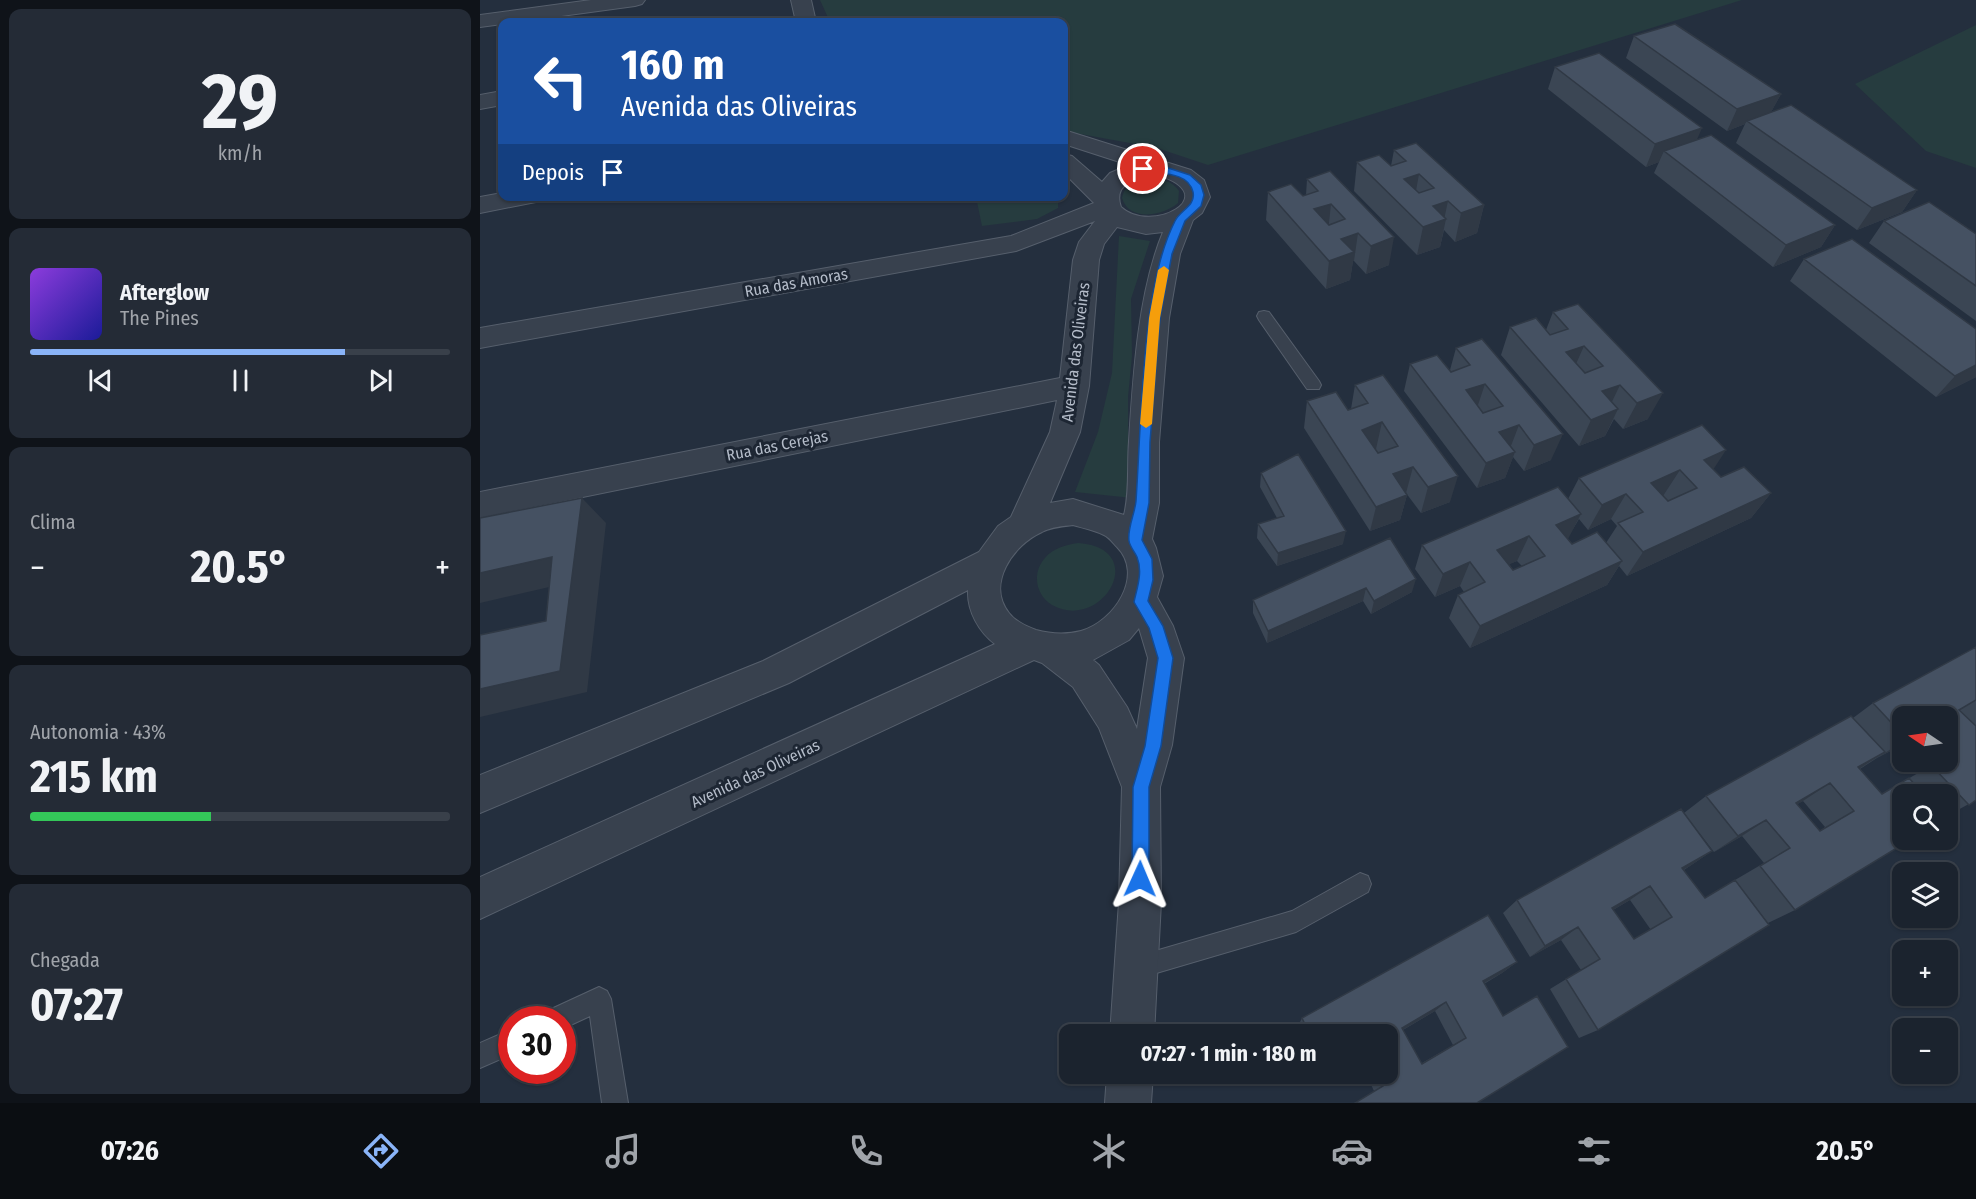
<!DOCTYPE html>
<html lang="pt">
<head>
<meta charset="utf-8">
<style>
  :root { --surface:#1b232e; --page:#242b36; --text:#f1f3f6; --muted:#a0a4aa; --line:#39404a; --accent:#8ab4f8 }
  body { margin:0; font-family:"Fira Sans Condensed",sans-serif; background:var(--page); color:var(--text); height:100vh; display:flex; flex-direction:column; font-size:22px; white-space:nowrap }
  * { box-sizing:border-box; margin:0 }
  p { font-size:20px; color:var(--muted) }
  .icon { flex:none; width:33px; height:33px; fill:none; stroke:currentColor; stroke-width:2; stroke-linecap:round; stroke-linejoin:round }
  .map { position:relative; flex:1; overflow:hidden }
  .panel { display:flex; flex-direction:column; gap:9px; padding:9px; background:#0f1319; width:480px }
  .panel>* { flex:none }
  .hud { position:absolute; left:18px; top:18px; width:570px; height:183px; border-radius:12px; box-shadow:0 2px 4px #0004,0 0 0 2px var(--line); background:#1a4fa0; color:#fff; overflow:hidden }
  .needle { width:39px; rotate:283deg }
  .tools { position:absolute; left:1412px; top:706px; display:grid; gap:12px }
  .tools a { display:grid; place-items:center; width:66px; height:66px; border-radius:12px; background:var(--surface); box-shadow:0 2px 4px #0004,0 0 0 2px var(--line); font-size:30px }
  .speed { position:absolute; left:18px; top:1006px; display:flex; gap:12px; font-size:30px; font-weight:700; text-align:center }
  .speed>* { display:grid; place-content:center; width:78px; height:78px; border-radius:50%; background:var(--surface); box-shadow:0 2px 4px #0004,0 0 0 2px var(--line); line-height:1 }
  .speed .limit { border:9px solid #d22; background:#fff; color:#111 }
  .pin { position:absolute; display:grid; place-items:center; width:51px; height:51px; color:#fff; margin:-26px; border:3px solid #fff; border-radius:50%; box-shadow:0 2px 6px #0007 }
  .me { position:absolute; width:66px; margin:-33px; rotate:1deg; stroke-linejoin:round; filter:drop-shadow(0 0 4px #0008) }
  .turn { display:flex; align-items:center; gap:21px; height:126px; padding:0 24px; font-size:27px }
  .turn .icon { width:78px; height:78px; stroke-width:2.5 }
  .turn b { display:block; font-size:42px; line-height:51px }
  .then { display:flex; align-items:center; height:57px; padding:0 24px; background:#0003; gap:12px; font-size:22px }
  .big { font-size:45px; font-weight:700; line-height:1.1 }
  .panel .tile { flex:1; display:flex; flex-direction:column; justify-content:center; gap:9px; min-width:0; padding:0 21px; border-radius:12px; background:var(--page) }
  .panel .dial { align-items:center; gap:0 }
  .dial b { font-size:78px; line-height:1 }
  .song { display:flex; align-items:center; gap:18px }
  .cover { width:72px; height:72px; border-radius:9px; background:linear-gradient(135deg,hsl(270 70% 55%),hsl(240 70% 35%)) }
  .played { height:6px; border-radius:3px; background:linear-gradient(90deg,var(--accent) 75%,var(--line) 75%) }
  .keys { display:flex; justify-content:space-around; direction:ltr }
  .heat { display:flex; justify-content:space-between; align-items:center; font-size:33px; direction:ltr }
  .charge { height:9px; border-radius:4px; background:linear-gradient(90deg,#34c759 43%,var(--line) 0) }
  .trip { position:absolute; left:579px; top:1024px; width:339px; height:60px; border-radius:12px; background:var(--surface); box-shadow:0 2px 4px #0004,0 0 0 2px var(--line); font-weight:700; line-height:60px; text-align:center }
  .dock { display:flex; height:96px; justify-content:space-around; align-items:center; background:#0b0e12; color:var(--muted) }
  .dock .icon { width:42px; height:42px }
  .dock .active { color:var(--accent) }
  .dock b { font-size:27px; color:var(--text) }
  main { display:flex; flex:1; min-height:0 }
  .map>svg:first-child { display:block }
  .green { fill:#263c3f }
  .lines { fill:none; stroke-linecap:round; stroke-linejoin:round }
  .service-casing { stroke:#565f6c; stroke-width:2 }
  .minor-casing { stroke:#565f6c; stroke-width:2 }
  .service { fill:#38414e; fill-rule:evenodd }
  .minor { fill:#38414e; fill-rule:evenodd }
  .wall { fill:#3b4654; fill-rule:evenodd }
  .shaded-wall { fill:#303945 }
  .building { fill:#455162; stroke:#303945; stroke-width:1.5; fill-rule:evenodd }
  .route { fill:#1a73e8; stroke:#114b97; stroke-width:1.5 }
  .slow { fill:#f59e0b }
  .labels { text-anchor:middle; stroke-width:6; stroke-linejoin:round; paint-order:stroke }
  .street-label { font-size:16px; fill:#b4bcc9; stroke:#1d2633 }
</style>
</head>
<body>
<main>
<section class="panel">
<div class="tile dial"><b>29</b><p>km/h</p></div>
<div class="tile">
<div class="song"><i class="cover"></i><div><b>Afterglow</b><p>The Pines</p></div></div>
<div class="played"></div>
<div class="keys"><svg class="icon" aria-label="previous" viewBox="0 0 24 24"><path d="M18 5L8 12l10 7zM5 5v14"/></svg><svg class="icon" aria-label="pause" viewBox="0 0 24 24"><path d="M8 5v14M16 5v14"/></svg><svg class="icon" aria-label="next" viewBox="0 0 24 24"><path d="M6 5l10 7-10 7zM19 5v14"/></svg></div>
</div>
<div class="tile"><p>Clima</p>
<div class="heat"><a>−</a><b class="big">20.5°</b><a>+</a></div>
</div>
<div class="tile"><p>Autonomia · 43%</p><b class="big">215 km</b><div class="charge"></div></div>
<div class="tile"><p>Chegada</p><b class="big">07:27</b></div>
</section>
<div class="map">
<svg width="1496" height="1103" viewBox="0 0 1496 1103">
  <rect width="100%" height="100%" fill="#242f3e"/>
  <!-- green -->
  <path class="green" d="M340,0H1262L728,165L677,148L584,131V22H350Z
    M1496,25V168L1446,151L1375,84Z
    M671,179C683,179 692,181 699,191L698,203C683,216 649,222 642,198C645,183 658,180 671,179Z
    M496,197H578V208L557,219L502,226Z
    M639,236L670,241L651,299L652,356L648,397V462L652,498L595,492L618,432L632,373Z
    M598,543C671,548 623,633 572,605C555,595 552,572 565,558C573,548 586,545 598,543Z"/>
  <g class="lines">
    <defs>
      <path id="service" d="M784,311L789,312L839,381L841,385L839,389H827L779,320L777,316L779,312Z
        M880,873L888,876L891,884L888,892L816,932L656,979L648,975L644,967L648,959L812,911Z
        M119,987L127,991L131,999L148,1103H122L110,1016L82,1029V1020H64L67,1011Z
        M32,1029V1054L0,1068V1043Z"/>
      <path id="minor" d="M111,0H165L162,4L155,6L0,27V15Z
        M311,0H331L336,22H316Z
        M22,91V105L0,109V95Z
        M584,130L711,170L724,180L730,197L722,213L713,220L700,254L689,318L679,442V503L672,539L676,548L683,576L677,597L693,626L704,658L692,745L680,787L681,902L674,1035H630L639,902L642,787L619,728L593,687L562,663L554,660L0,919V877L515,644C499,632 487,611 488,590L309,683L0,813V775L283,661L499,552L518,526L531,517L570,432L577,400L0,518V492L580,378L593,260L599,242L615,221L536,251L0,348V328L531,236L614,203L584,173V154L592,156L622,182L630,173L649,165L584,144ZM678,175C745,196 671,235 641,207C632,182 659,177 678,175ZM637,227L666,234L683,232C658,292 653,376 649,441C647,466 650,491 644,515L593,499L570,503L600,432L609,386L619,260L624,244ZM593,525C603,528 614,530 624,535C629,537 633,543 637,547C665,575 634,622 601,631C585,635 571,634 556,630C546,626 536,622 529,613C506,584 533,545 562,532C571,527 583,526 593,525ZM659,628L668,658L657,729L647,707L619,665L613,660L649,640Z
        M22,193V196H64L61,201L0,213V197Z
        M627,1074H673L671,1103H625Z"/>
    </defs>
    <!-- service casing -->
    <use href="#service" class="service-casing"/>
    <!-- minor casing -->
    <use href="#minor" class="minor-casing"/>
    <!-- service -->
    <use href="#service" class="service"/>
    <!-- minor -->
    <use href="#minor" class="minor"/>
  </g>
  <!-- wall -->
  <path class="wall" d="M1154,36L1301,94L1291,112L1437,190L1422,212L1377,230L1256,143L1265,124L1247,131L1146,58Z
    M1075,67L1217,140L1355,225L1341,247L1293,267L1174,173L1179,162L1166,167L1068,89Z
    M914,150L1004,205L997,233L975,242L964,230L960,247L937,255L874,191L877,162L911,166Z
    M827,179L909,265L886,274L874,261H873L870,280L846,289L786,220L788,192L823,196L826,195Z
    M1404,221L1496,234V321L1389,243Z
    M1324,259L1496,377L1456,397L1310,281Z
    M1098,304L1168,419L1143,429L1134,419L1125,436L1099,446L1021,355L1030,327L1066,330L1073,312Z
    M976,348L1071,460L1044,471L1033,457L1025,478L997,488L924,391L930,364L970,370Z
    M875,385L970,502L941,513L926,493H925L927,495L920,520L890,531L824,428L827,401L868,410L871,409Z
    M1222,425L1233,469L1241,477L1291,493L1271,518L1147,576L1139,566L1127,585L990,648L969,618L978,595L984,592L980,586L955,597L935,569L942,545L1088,499L1099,478ZM1099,519L1108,530L1131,519L1137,526L1126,543L1092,544L1087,539ZM1037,561L1042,566L1033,570L1029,564Z
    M781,473L863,544L797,566L777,538L778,524L797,518L780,487Z
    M910,538L932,592L891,614L883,601L787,643L773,613V600Z
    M1496,647V800L1467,816V795H1422L1315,910L1288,923L1255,880L1284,863L1262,836L1234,852L1204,813L1226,796L1373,718L1393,703ZM1422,717H1467V762H1439L1445,769L1402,794L1380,769L1397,758L1422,745ZM1323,801L1345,827L1340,831L1317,804Z
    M1232,851L1204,870L1225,898L1118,1030L1099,1038L1070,989L1101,970L1081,940L1050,957L1023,913L1037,900ZM1150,900L1171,930L1154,939L1133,910Z
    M1037,962L1022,973L1004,984L1023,1016L894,1091L886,1074H908V1035H822L818,1026L822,1018ZM955,1011L973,1045L942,1064L923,1030Z"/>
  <!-- shaded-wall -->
  <path class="shaded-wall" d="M1301,94L1289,116L1267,121L1265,124L1247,131L1257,109Z
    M1222,128L1212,151H1184L1179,162L1166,167L1175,144Z
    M939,174L934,202L924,179Z
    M1437,190L1422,212L1377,230L1392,208Z
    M968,201L964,220L966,219L960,247L937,255L943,227L953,206Z
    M851,204L848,232L834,209Z
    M1004,205L997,233L975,242L981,213Z
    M1355,225L1341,247L1293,267L1306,245Z
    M878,233L874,261H873L870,280L846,289L849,261L861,239Z
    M914,237L909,265L886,274L891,246Z
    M1104,346L1092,373L1075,379L1086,352Z
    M1496,365V377L1456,397L1475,376Z
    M1005,384L996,411L986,390Z
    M1140,385L1127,412L1109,418L1122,391Z
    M1183,393L1168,419L1143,429L1157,403Z
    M1138,409L1125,436L1099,446L1111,420Z
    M902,422L896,449L877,456L882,430Z
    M1039,425L1029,451L1019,432Z
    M1083,434L1071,460L1044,471L1054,445Z
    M1246,450L1229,476L1224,460Z
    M1035,452L1025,478L997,488L1006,463Z
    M933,467L926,493L907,500L913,474Z
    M1200,470L1183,496L1171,483Z
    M978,476L970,502L941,513L948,487Z
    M1291,493L1271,518L1147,576L1163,552Z
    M1146,494L1131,519L1108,530L1122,505Z
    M927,495L920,520L890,531L896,507Z
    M102,498L126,523L107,692L0,717V689L80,671L91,582L0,603V573Z
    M1101,514L1088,539L1063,549L1076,525Z
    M866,531L863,544L797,566L798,553Z
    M1049,536L1037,561L1007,574L1017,550Z
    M1142,561L1127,585L990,648L1000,626Z
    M990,562L980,586L955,597L963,574Z
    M936,579L932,592L891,614L894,601Z
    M886,588L883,601L787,643L788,631Z
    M1422,742V745L1397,758Z
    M1405,752L1376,771L1351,785L1378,767Z
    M1350,783L1323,801L1291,820L1316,803Z
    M1286,820L1262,836L1234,852L1258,836Z
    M1232,851L1210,866L1181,882L1202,868Z
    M1170,886L1150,900L1114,921L1132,908Z
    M1098,927L1081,940L1050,957L1065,946Z
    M1037,962L1022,973L990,991L1003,981Z
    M966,1002L955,1011L914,1035L922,1028Z"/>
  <!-- building -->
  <path class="building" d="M1195,24L1301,94L1257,109L1154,36Z
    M1119,53L1222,128L1175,144L1075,67Z
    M1311,105L1437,190L1392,208L1267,121Z
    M1231,135L1355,225L1306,245L1184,151Z
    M936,143L1004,205L981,213L968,201L953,206L966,219L943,227L877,162L899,155L911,166L926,161L914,150ZM939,174L954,188L939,193L924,179Z
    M850,171L914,237L891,246L878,233L861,239L874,252L849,261L788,192L811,184L823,196L838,191L827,179ZM851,204L865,219L849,225L834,209Z
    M1449,202L1496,234V286L1404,221Z
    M1372,239L1496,329V365L1475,376L1324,259Z
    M1098,304L1183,393L1157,403L1140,385L1122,391L1138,409L1111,420L1030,327L1056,318L1070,335L1088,329L1073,312ZM1104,346L1123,366L1105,373L1086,352Z
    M1002,339L1083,434L1054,445L1039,425L1019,432L1035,452L1006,463L930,364L957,355L971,372L990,365L976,348ZM1005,384L1023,406L1003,413L986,390Z
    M903,375L978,476L948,487L933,467L913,474L927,495L896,507L827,401L856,392L868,410L888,403L875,385ZM902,422L918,446L898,453L882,430Z
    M1222,425L1246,450L1224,460L1241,477L1264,467L1291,493L1163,552L1138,523L1163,512L1146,494L1122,505L1099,478ZM1200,470L1217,488L1188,501L1171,483Z
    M818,454L866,531L798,553L778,524L804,516L781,473Z
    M1078,487L1101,514L1076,525L1092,544L1117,532L1142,561L1000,626L978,595L1005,582L990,562L963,574L942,545ZM1049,536L1065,556L1033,570L1017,550Z
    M102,498L80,671L0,689V635L66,621L72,557L0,573V518Z
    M910,538L936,579L894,601L886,588L788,631L773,600Z
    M1496,647V700L1479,710L1496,726V800L1489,805L1451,765L1457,762H1467V756L1477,750L1467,740V717H1422V734L1393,703Z
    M1371,716L1405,752L1378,767L1402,794L1429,778L1444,795H1422V840H1430L1315,910L1280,866L1310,848L1286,820L1258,836L1226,796ZM1350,783L1374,811L1340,831L1316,803Z
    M1201,809L1232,851L1202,868L1225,898L1255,880L1289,925L1118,1030L1086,979L1120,959L1098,927L1065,946L1037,900ZM1170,886L1192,917L1154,939L1132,908Z
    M1008,915L1037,962L1003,981L1023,1016L1057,996L1088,1047L997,1103H875L903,1086L896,1074H908V1035H830L822,1018ZM966,1002L986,1038L942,1064L922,1028Z"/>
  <!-- route -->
  <path class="route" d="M679,165L710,175L721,185L724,195L721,206L705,221L692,254L680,318L670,442L669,503L662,540L672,559L673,580L668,601L683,626L693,658L681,746L669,787V879L666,885L660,888L654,885L652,879L653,787L665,746L678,658L669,628L654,602C657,588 663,572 657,557C655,552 650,547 649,541C647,529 655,513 656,501C660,440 661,378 669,318C674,285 680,251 695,221C700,210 716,206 713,192C707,167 669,177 658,169L663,166Z"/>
  <!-- slow -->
  <path class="slow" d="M684,266L689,270L680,318L672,424L666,428L660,424L669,318L678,270Z"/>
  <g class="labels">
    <!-- street labels -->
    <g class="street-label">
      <text transform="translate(316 282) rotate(-10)" y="6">Rua das Amoras</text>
      <text transform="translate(595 352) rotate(-83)" y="6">Avenida das Oliveiras</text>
      <text transform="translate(297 445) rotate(-11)" y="6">Rua das Cerejas</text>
      <text transform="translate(275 773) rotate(-25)" y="6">Avenida das Oliveiras</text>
    </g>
  </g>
</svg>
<div class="tools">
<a><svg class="needle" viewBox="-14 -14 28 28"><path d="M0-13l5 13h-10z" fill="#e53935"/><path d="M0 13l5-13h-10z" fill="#a0a4aa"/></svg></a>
<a><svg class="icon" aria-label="search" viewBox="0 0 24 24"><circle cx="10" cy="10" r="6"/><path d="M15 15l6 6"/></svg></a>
<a><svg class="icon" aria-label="layers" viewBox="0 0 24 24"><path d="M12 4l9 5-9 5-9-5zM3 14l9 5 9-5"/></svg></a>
<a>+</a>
<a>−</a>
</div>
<div class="speed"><div class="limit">30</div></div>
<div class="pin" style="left:663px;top:169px;background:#d93025"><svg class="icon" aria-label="arrive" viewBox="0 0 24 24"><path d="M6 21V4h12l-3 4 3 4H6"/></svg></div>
<svg class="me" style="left:660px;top:879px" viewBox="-20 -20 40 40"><path d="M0-17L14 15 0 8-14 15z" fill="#1a73e8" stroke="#fff" stroke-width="4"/></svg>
<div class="trip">07:27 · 1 min · 180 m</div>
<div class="hud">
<div class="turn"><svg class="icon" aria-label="left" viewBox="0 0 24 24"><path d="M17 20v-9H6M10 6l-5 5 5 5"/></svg><div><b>160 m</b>Avenida das Oliveiras</div></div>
<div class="then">Depois<svg class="icon" aria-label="arrive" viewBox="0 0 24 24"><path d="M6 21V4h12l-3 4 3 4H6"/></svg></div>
</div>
</div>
</main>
<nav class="dock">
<b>07:26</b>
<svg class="icon active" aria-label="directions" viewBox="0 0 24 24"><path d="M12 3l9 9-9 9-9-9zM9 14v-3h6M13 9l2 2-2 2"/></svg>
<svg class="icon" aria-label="music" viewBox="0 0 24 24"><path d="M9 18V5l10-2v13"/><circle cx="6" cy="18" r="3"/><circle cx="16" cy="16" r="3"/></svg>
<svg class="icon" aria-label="phone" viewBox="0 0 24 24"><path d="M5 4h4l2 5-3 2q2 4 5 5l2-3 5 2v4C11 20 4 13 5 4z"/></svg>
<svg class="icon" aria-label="climate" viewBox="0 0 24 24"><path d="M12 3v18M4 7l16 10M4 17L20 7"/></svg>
<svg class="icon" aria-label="car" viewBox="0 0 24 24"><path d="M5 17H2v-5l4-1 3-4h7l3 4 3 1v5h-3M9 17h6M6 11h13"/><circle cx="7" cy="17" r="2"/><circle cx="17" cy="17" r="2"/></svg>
<svg class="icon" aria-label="filters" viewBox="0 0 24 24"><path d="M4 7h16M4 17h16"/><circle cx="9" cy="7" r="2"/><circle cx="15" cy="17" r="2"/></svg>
<b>20.5°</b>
</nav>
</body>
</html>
